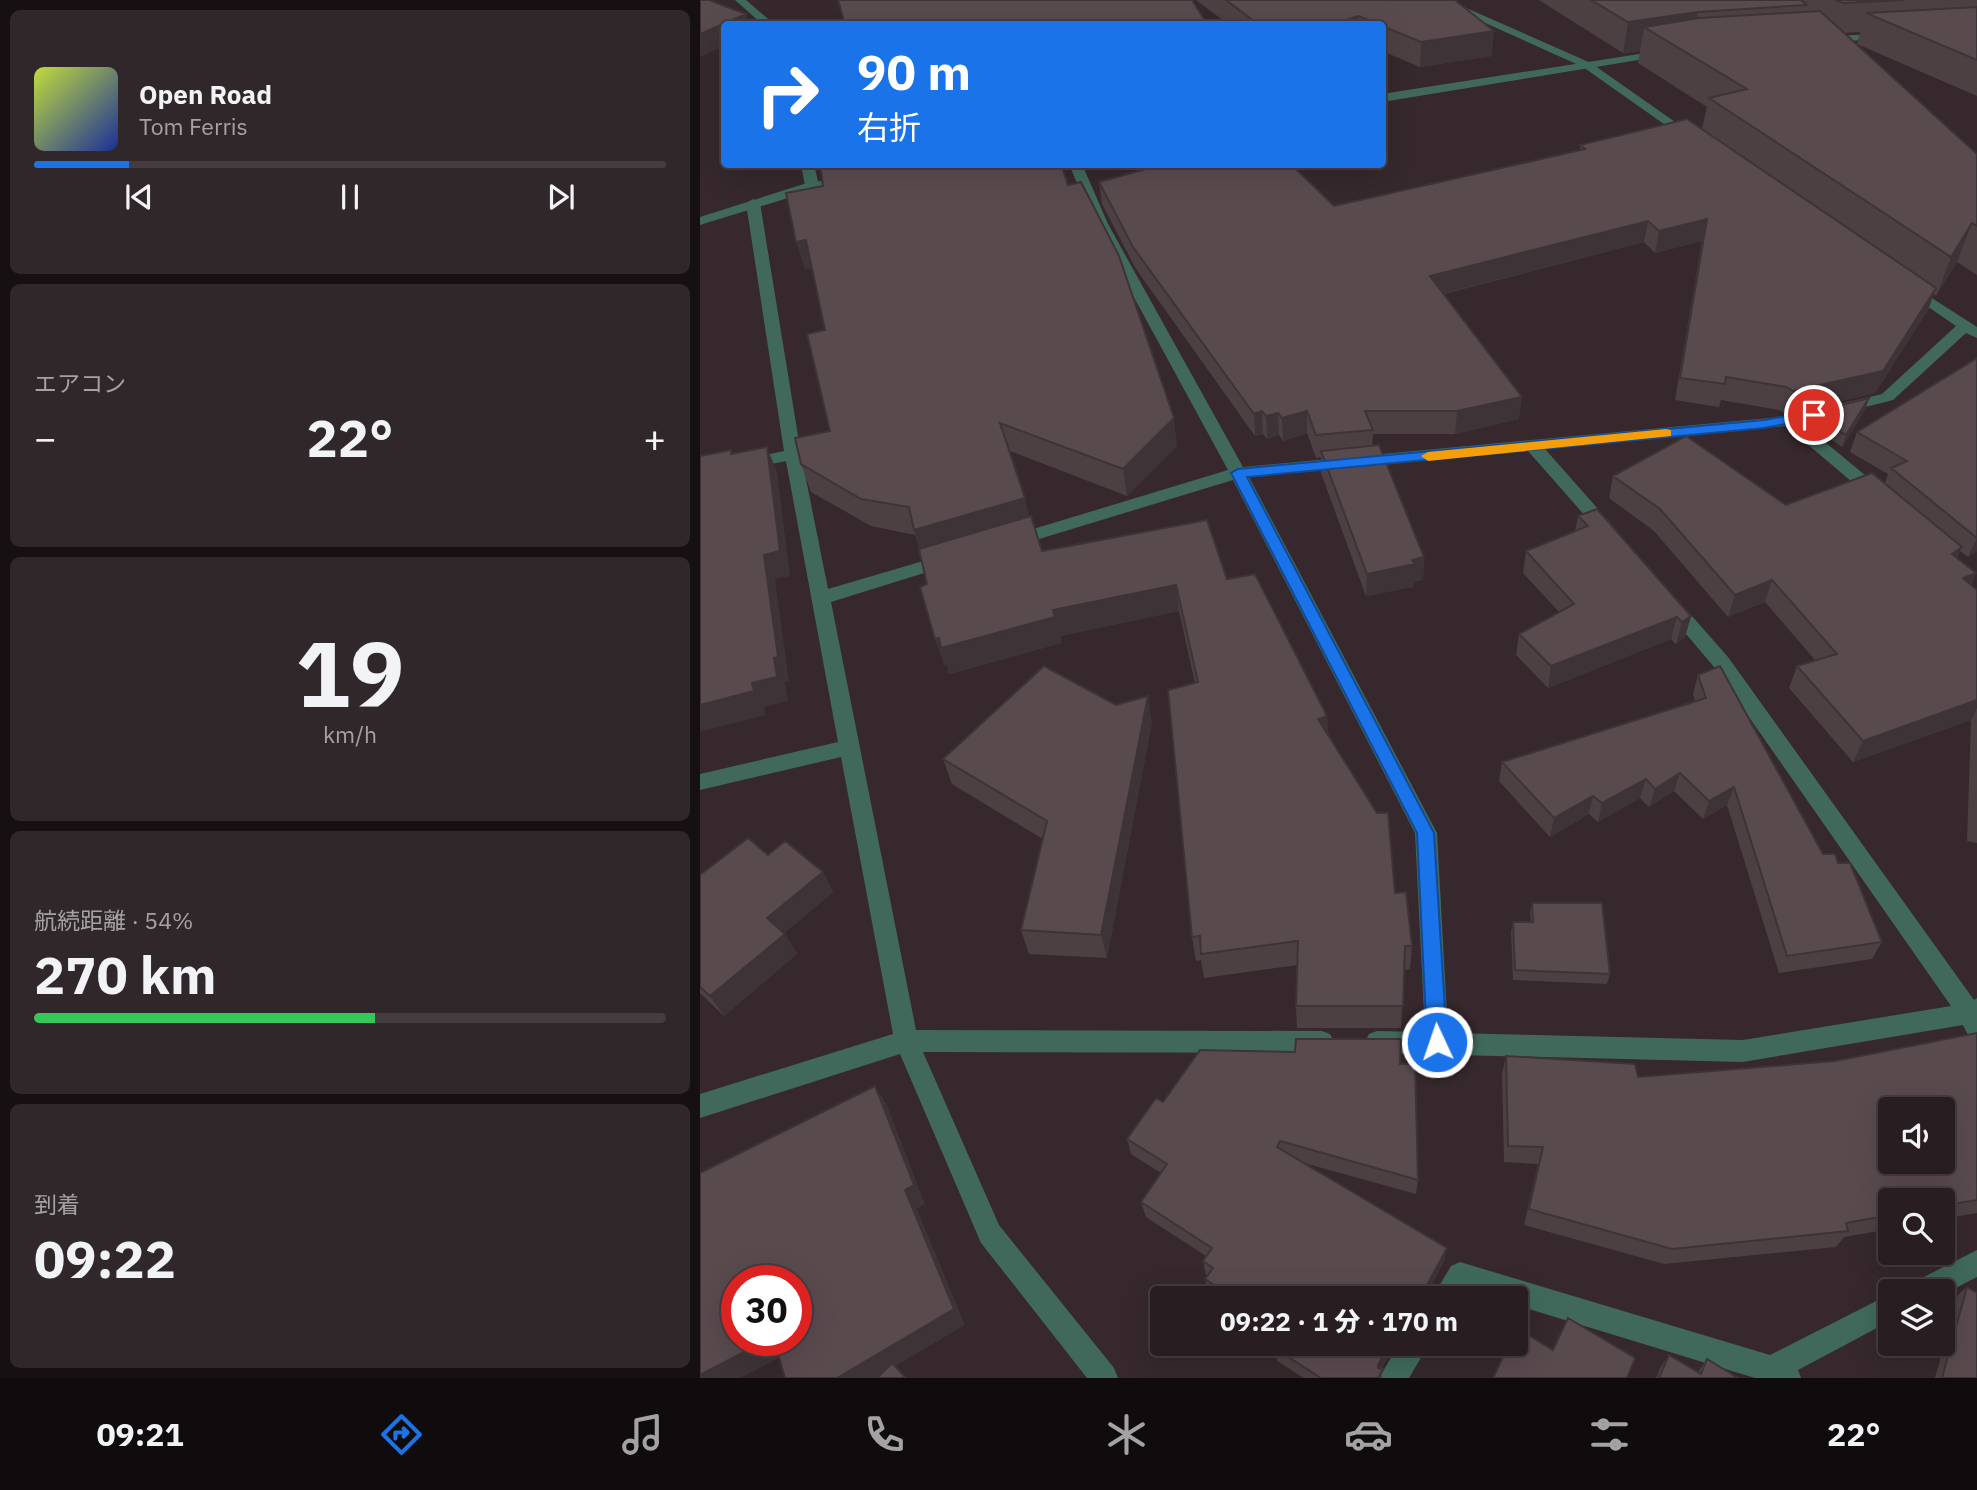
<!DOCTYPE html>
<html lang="ja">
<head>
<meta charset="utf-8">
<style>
  :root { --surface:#281e21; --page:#30272a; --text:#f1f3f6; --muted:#a5a2a5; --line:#443c3f; --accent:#1a73e8 }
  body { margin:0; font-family:"IBM Plex Sans","Noto Sans JP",sans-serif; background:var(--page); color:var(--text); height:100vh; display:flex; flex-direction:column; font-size:26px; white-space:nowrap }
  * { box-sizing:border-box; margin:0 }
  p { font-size:23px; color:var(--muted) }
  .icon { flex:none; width:38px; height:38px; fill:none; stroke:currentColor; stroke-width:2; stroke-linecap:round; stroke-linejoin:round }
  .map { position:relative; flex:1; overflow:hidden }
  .details { display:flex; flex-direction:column; gap:10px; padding:10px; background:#161012; width:700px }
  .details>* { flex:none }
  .guide { position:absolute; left:21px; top:21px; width:665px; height:147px; border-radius:7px; box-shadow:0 7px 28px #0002,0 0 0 2px var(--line); background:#1a73e8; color:#fff; overflow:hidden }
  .fabs { position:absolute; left:1178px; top:1097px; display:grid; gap:14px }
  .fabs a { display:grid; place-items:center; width:77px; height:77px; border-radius:7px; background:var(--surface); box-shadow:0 7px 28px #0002,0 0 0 2px var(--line); font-size:35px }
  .speed { position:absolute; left:21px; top:1265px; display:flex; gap:14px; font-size:35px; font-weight:700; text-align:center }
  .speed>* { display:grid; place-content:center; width:91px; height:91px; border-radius:50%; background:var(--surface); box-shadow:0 7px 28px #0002,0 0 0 2px var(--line); line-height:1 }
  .speed .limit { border:10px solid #d22; background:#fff; color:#111 }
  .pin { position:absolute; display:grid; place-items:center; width:60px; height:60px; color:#fff; margin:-30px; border:4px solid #fff; border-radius:50%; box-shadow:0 2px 7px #0007 }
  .me { position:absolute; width:77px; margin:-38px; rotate:357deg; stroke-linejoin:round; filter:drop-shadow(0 0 5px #0008) }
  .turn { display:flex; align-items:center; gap:24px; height:147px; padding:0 21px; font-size:32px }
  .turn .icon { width:91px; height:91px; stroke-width:2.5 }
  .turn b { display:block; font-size:49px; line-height:60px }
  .big { font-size:52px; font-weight:800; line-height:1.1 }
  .details .widget { flex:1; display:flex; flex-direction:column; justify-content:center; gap:10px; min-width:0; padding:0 24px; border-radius:10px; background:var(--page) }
  .details .dial { align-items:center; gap:0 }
  .dial b { font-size:91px; line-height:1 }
  .song { display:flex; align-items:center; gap:21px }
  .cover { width:84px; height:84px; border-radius:10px; background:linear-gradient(135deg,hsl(70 70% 55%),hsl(230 70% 35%)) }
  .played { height:7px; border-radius:4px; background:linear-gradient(90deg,var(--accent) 15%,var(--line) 15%) }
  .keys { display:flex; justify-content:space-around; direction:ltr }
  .heat { display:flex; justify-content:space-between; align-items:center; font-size:38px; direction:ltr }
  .charge { height:10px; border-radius:5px; background:linear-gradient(90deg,#34c759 54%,var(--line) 0) }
  .trip { position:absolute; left:450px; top:1286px; width:378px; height:70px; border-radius:7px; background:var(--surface); box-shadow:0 7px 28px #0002,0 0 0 2px var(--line); font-weight:800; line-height:70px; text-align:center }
  .dock { display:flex; height:112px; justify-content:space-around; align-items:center; background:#100c0d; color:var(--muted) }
  .dock .icon { width:49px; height:49px }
  .dock .on { color:var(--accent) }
  .dock b { font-size:32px; color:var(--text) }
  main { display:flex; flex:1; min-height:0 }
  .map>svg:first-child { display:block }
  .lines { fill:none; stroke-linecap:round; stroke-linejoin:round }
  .minor { fill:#40695c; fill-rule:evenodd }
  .tertiary { fill:#40695c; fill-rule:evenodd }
  .wall { fill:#4d4043 }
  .shaded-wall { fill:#3e3437 }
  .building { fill:#594a4e; stroke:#3e3437; stroke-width:2; fill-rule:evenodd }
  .route { fill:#1a73e8; stroke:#114b97; stroke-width:2 }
  .slow { fill:#f59e0b }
</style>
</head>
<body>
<main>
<section class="details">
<div class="widget">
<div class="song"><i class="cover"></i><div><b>Open Road</b><p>Tom Ferris</p></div></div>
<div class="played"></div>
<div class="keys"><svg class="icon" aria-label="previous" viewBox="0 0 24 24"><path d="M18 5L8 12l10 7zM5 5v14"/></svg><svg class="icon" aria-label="pause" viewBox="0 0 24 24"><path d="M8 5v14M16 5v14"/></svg><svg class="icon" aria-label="next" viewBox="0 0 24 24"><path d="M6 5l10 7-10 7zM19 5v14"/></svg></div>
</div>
<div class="widget"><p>エアコン</p>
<div class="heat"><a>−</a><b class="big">22°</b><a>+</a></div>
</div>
<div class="widget dial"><b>19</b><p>km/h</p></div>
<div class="widget"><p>航続距離 · 54%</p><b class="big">270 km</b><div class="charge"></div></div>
<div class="widget"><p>到着</p><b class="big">09:22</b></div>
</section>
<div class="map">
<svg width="1277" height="1378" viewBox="0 0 1277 1378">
  <rect width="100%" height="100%" fill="#36282c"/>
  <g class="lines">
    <!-- minor -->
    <path class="minor" d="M35,0H46L74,24H62Z
      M734,0H748L891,63L998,138L992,142L988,141L883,67Z
      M101,164H114L119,186L117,189L112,190L105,186Z
      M369,164H382L408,224L543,467L1090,416L1182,394L1256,326L1205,291L1203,288L1210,284L1277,327V338L1266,333L1193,400L1102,423L1183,490L1185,494L1183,498H1171L1086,426L845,449L914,527L917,531L908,537L902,535L828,451L549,477L737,833L748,1033L1043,1040L1251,1006L1014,667L965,609L962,604L965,599H977L1028,657L1274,1000L1277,998V1040L1269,1037L1263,1025L1043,1062L677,1053L669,1050L665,1042L669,1034L677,1031L725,1032L715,833L533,480L313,547L304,541L307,537L528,470L394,224Z
      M53,199L60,203L101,454L128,589L247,554L256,560L253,564L131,602L216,1030L622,1031L630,1034L634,1042L630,1050L622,1053L223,1052L299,1225L414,1368L418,1378H387L281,1243L200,1054L0,1118V1094L193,1034L141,757L0,790V774L138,742L86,461L0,479V469L84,451L46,203Z
      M1277,1250V1277L1242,1295V1292H1208L1212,1283Z
      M760,1262L1070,1355L1190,1294V1321L1098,1370L1101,1378H1055L816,1305V1298H794L766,1290L760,1298H732L751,1266Z
      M699,1344H729L709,1378H679Z"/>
    <!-- tertiary -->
    <path class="tertiary" d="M1185,33L1189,34V38L1124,43L1118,40L1124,37Z
      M965,50L969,51V55L682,102V94Z
      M147,177L153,181L152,184L114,190L0,225V217L107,183Z"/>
  </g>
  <!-- wall -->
  <path class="wall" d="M496,0H755L792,56L720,67L682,51V24H528Z
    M839,0H1277V96L1157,44L1160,32L1144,33L1277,154V275L1257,262L1236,296L1234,294L1228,310L1175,393L1086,414L1079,410L1021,400L1019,407L975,400L1002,241L955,253L944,242L744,294L819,419L755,434H673L672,446L724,557L723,580L714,581L713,587L666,596L621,473V457L616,458L607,433L583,441L579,435L567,439L563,434L555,436L436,269L402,204L399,182L595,168L634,206L880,150V145L1002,129L1007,107L938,63L940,51L923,53Z
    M368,185L477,446L427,496L310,451L329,517L342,551L527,579L627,716L628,734L695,893L712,946L710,969L704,970L701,1028H597L596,1006L598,965L504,978L501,960L496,961L492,937L495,683L479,611L360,636L361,643L249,674L247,665H244L220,549L215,535L171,526L111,492L101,464L130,431L125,330L112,268L105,269Z
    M1277,358V551L1268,557L1260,551L1257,558L1276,573L1271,585L1277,590V843L1267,841L1271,720L1153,762L1089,688L1097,666L1115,660L1065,602L1028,617L954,531L909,498L913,476L1086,505L1185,483L1188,474L1150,452L1157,432Z
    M1169,398L1165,410L1142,447L1108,424L1111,413Z
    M878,516L991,616L985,637L976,644L971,639L848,688L816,655L819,634L859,612L823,573L826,551L875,531Z
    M998,675L1123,854L1138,863L1182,942L1172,959L1079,973L1027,805L1003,819L974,791L949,807L940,798L898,822L889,814L850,837L799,781L802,762L995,701L993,694Z
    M416,705L452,722L407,958L329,954L321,930L343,839L252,784L243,759Z
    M68,855L123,872L133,892L84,933L97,954L24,1016L0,993V875Z
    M832,903L910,974L907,984L813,980L811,932L813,922H831L830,913Z
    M1277,1033V1213L1242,1219V1200H1190V1229L1144,1237L1136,1247L964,1264L824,1225L838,1164L804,1162L802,1074L806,1056L938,1077L1135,1061Z
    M700,1064L718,1180L716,1194L604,1163L747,1248L744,1261L725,1298H517L508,1292L505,1279L507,1276L506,1275L503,1261L506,1256L446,1217L441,1202L461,1173L431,1154L427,1139L463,1102Z
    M1267,1287L1277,1378H1235L1258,1295Z
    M696,1344L681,1369L682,1378H604L577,1361L576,1349Z
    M969,1355L998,1372L1007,1359L1038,1378H956L960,1368Z"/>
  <!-- shaded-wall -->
  <path class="shaded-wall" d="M998,12L992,42L944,27L940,51L923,53L928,22Z
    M46,14L49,24H24V46L0,57V34Z
    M658,16V24H635Z
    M794,31L792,56L720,67L721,42Z
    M1007,219L1002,241L955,253L959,231Z
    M948,221L944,242L729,297L730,276Z
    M1272,223L1257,262L1236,296L1251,257Z
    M106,240L115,267L105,269L96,242Z
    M1236,288L1228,310L1175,393L1086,414L1093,391Z
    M822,397L819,419L755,434L757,411Z
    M1169,398L1165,410L1142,447L1146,435Z
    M562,411L563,434L555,436L554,414Z
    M607,411V433L583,441L582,418Z
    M578,413L579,435L567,439L566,416Z
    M474,418L477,446L427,496L423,469Z
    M67,447L77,472L90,576L75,579L89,682H85L88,701L64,707L66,715L0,732V705L74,658L64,555Z
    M325,498L331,526L223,558L214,530Z
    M1277,538V551L1268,557Z
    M1262,547L1252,569V554Z
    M724,557L723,580L714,581L713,587L666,596L667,574L712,560Z
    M1276,573L1265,595L1263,578Z
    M1072,580L1065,602L1028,617L1035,595Z
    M476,585L479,611L360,636L361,643L249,674L247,665H244L235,639L353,610Z
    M991,616L985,637L976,644L982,622Z
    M977,617L971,639L848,688L851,666Z
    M448,696L452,722L407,958L401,935Z
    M1277,700V708L1271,720L1153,762L1163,741Z
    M627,716L628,741L618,719Z
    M980,773L974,791L949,807L955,789Z
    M946,779L940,798L898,822L902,803Z
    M1034,787L1027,805L1003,819L1009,801Z
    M893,796L889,814L850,837L854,818Z
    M123,872L133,892L79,938L67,918Z
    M85,934L97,954L24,1016L10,996Z
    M175,1086L187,1105L225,1204L217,1209L265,1325L175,1378H137L205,1190Z
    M747,1248L744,1261L725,1298H720Z
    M67,1340H76L89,1353L40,1378H0V1375Z
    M690,1344H696L677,1377L678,1365Z"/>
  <!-- building -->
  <path class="building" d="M0,0H9L46,14L0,34Z
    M138,0H492L507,24H145Z
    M526,0H755L794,31L721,42L682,26V24H679L658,16L635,24H558Z
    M891,0H1101L1107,5L998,12L928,22Z
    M1135,0H1205L1143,3Z
    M1277,7V60L1166,13Z
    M1120,11L1277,154V226L1272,223L1251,257L1009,98L1047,89L944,27L999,18Z
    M987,119L1236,288L1183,371L1093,391L1086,387L1026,377L1025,384L980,378L1007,219L959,231L948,221L730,276L822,397L757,411H665L673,430L616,435L607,411L582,418L578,413L566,416L562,411L554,414L433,247L399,182L464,164H593L595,168L634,206L885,149L880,145Z
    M120,164H361L368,185L381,182L419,256L474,418L423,469L300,423L325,498L214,530L209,507L161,499L101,464L95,438L130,431L107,334L125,330L106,240L96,242L86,193L123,186Z
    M1277,358V538L1191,468L1207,461L1157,432Z
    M1169,398L1146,435L1111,413Z
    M986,436L1086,505L1172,473L1262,547L1252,554L1276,573L1263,578L1277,590V700L1163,741L1097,666L1137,654L1072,580L1035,595L960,509L913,476Z
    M679,445L724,557L712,560L715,564L667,574L621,451Z
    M67,447L80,551L64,555L78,657L74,658L77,677L52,683L54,691L0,705V456L31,450V454Z
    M897,509L991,616L982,622L977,617L851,666L819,634L874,604L826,551L888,526L878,516Z
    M331,516L342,551L507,520L527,579L555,574L627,716L618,719L677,813H688L695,893L706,892L712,946H705L703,1006H596L598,941L501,954L500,936L492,937L468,690L498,682L476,585L353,610L355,617L241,648L239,638L235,639L220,587L227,584L219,549Z
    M344,666L416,705L448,696L401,935L321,930L347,821L243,759Z
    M1020,666L1123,854H1135L1138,863H1150L1182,942L1087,956L1034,787L1009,801L980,773L955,789L946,779L902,803L893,796L854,818L802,762L1006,698L998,675Z
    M48,838L68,855L85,841L123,872L67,918L85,934L10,996L0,987V875Z
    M832,903H902L910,974L815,970L813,922H833Z
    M1277,1033V1200L1242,1206V1200H1190V1215L1146,1223L1148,1231L972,1249L829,1209L843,1147L808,1146L806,1056L935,1064L938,1077L1135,1061ZM1190,1110H1242V1162H1190Z
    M596,1039H701L700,1064H715L718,1180L580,1141L577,1147L747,1248L720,1298H533L505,1279L513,1268L503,1261L512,1248L441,1202L467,1164L427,1139L456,1098L463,1102L500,1050L595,1052Z
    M175,1086L214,1185L205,1190L254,1309L137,1378H85L74,1340H96V1281H37V1340H67L0,1375V1173Z
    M1267,1287L1277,1293V1378H1242Z
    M868,1318L935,1358L927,1378H793L809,1344H816V1331L817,1328L853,1350Z
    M578,1344H690L678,1365V1368L683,1369L678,1378H621L576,1349Z
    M969,1355L1001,1374L1007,1359L1038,1378H959Z
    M192,1363L206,1378H177Z"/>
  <!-- route -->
  <path class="route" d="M1114,411L1119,412V418L1064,428L547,477L734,833L747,1042L744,1048L737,1051L730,1048L727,1042L717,833L531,473L538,469L1064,420Z"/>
  <!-- slow -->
  <path class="slow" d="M966,429L971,430V436L728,461L721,456L728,452Z"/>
</svg>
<div class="fabs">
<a><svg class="icon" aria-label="sound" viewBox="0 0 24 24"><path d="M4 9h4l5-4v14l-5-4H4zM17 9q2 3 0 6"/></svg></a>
<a><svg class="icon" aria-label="search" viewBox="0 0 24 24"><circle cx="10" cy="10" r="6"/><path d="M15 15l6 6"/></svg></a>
<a><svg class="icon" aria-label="layers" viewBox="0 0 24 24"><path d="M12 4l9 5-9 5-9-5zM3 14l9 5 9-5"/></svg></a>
</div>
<div class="speed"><div class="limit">30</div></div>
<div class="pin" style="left:1114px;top:415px;background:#d93025"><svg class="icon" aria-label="arrive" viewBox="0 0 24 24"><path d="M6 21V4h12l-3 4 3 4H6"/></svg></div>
<svg class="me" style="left:737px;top:1042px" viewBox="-20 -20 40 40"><circle r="17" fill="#1a73e8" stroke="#fff" stroke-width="3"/><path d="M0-11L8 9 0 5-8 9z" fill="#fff"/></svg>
<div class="trip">09:22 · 1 分 · 170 m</div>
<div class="guide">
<div class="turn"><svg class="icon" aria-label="right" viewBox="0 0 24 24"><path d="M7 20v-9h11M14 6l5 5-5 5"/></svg><div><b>90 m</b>右折</div></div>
</div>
</div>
</main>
<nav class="dock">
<b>09:21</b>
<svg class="icon on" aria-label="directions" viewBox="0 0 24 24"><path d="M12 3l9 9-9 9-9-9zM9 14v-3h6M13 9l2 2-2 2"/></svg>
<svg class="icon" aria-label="music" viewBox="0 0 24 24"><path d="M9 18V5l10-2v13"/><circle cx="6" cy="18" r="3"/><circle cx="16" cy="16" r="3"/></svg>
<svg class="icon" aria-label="phone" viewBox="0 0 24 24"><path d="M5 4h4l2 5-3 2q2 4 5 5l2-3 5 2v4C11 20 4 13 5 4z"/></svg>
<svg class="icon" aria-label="climate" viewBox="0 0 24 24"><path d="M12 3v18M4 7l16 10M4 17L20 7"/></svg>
<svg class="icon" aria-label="car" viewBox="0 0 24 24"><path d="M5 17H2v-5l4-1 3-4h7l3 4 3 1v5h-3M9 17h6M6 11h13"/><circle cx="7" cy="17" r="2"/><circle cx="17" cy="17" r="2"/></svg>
<svg class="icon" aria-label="filters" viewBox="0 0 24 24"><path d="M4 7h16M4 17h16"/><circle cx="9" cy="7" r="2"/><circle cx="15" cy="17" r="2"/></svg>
<b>22°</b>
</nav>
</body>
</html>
